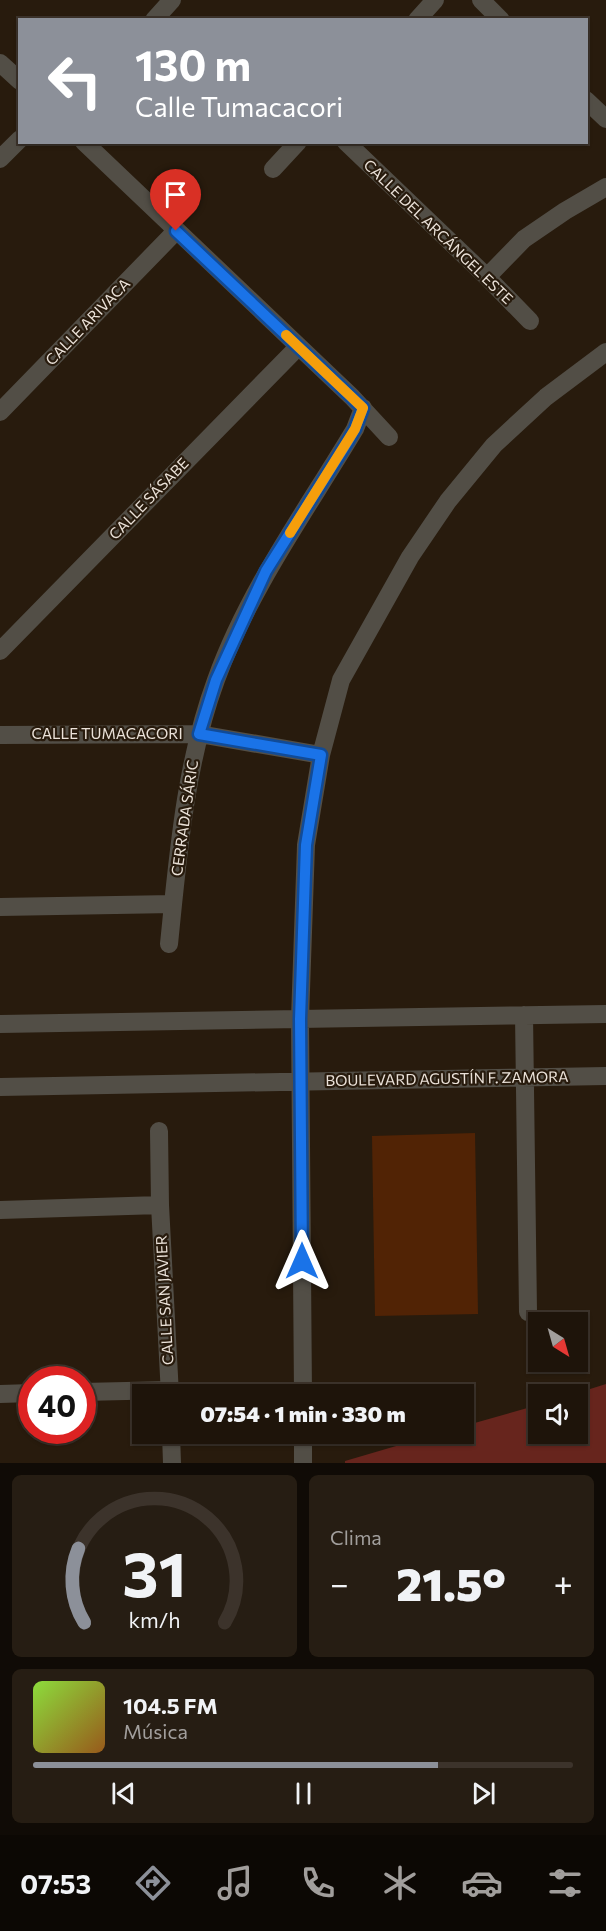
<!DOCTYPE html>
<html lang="es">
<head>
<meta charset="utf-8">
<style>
  :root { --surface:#1e140a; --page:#261d13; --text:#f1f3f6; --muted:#a19e9c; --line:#3c332b; --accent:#8c9099 }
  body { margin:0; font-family:Commissioner,sans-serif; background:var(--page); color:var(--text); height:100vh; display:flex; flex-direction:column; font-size:22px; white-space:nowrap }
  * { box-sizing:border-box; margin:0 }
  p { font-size:20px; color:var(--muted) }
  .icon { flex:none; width:33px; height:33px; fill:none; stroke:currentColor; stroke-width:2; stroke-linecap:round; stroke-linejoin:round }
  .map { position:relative; height:1463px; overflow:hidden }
  .side { display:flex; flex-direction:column; gap:12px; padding:12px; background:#100b06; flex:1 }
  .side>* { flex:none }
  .guide { position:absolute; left:18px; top:18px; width:570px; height:126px; border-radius:0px; box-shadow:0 2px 4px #0004,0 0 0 2px var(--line); background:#8c9099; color:#fff; overflow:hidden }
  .needle { width:39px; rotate:143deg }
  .tools { position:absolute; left:528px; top:1312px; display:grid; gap:12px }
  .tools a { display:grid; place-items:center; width:60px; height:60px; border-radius:0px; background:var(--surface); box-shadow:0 2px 4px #0004,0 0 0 2px var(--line); font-size:30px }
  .speed { position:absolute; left:18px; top:1366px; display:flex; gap:12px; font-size:30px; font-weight:700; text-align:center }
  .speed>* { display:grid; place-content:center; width:78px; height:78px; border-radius:50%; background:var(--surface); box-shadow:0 2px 4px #0004,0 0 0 2px var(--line); line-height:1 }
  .speed .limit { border:9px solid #d22; background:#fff; color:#111 }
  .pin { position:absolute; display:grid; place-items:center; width:51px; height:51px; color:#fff; margin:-62px -26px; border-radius:50% 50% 50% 0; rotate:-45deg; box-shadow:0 0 6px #0007 }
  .pin .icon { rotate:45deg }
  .me { position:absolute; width:66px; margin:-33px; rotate:0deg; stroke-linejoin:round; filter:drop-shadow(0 0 4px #0008) }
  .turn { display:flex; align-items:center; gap:21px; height:126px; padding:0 18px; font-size:27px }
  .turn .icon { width:78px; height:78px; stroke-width:2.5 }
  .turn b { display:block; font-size:42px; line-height:51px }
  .big { font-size:45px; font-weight:800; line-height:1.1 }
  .side .card { flex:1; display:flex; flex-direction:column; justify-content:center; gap:9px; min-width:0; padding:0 21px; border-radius:9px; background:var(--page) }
  .side .dial { align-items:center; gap:0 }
  .dial svg { height:156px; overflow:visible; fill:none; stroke:var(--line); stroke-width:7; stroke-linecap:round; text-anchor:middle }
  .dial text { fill:var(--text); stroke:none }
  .song { display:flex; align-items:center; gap:18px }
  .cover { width:72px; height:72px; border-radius:9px; background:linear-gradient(135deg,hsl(90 70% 55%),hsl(30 70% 35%)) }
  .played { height:6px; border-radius:3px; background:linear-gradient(90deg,var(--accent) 75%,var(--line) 75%) }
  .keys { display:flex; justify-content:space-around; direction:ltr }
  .heat { display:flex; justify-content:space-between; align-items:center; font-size:33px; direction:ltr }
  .side .tiles { flex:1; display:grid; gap:12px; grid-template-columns:1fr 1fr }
  .card:last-child { grid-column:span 2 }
  .trip { position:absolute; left:132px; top:1384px; width:342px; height:60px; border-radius:0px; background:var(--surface); box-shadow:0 2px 4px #0004,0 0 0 2px var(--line); font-weight:800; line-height:60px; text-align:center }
  .tabs { display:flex; height:96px; justify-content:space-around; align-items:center; background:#0c0804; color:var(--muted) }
  .tabs .icon { width:42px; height:42px }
  .tabs .on { color:var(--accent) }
  .tabs b { font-size:27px; color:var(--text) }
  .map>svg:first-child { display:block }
  .green { fill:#67251d }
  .building { fill:#512305 }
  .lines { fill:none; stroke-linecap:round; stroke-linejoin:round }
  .minor { stroke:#524e46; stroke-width:18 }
  .route-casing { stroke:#114b97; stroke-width:15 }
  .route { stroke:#1a73e8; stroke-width:10 }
  .slow { stroke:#f59e0b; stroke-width:10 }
  .labels { text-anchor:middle; stroke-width:4.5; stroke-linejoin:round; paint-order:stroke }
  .street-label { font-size:15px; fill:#ebe2d9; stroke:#281b0d }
</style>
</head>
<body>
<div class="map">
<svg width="606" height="1463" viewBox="0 0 606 1463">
  <rect width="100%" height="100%" fill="#281b0d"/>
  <!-- green -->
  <path class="green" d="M606,1384V1463H345V1461L437,1434H464V1426L538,1405V1434H578V1395H571Z"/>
  <!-- building -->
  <path class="building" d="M475,1133L478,1314L375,1316L372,1136Z"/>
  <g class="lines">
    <!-- minor -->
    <path class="minor" d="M481,0L501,20
      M154,20L172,0
      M417,20L435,0
      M0,63L20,81
      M586,100L606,119
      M84,142L352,397L389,437
      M346,142L487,277L530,321
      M0,159L20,139
      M273,169L298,142
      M487,277L524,239L565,211L606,187
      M0,412L176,231
      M0,651L298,347
      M0,735L199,734L321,755
      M0,907L173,904
      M169,944C178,856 185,764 216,680C249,589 306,511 355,429L363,408
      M524,1015L528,1312
      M0,1024L606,1014
      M0,1087L606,1076
      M159,1131L160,1205L170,1395
      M0,1210L160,1205
      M82,1392L170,1390
      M0,1394L32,1393
      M303,1395L300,1019L306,845L321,755L341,680L410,557L448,501L494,445L546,397L606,352
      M171,1434L172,1463
      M303,1434V1463"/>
  </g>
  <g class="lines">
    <defs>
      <path id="route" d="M176,231L363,408L355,429L348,441L266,571L216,680L199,734L321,755L306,845L300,1019L302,1261"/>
    </defs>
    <!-- route casing -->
    <use href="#route" class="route-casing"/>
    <!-- route -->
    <use href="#route" class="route"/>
    <!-- slow -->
    <path class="slow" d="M286,335L363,408L355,429L290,533"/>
  </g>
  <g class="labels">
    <!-- street labels -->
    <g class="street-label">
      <text transform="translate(438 232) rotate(44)" y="5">CALLE DEL ARCÁNGEL ESTE</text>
      <text transform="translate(88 322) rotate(-46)" y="5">CALLE ARIVACA</text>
      <text transform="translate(149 499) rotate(-46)" y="5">CALLE SÁSABE</text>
      <text x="107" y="739">CALLE TUMACACORI</text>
      <text transform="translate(185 818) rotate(-82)" y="5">CERRADA SÁRIC</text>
      <text transform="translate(447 1079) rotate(-1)" y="5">BOULEVARD AGUSTÍN F. ZAMORA</text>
      <text transform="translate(165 1300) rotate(-93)" y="5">CALLE SAN JAVIER</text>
    </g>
  </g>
</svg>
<div class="tools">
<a><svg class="needle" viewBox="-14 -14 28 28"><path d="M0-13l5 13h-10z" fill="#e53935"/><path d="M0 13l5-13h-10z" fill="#a19e9c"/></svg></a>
<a><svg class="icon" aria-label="sound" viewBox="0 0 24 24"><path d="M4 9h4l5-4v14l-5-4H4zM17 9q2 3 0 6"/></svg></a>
</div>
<div class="speed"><div class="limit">40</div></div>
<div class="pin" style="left:176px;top:231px;background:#d93025"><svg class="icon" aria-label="arrive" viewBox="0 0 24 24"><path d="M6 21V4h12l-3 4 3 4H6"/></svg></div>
<svg class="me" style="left:302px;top:1261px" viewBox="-20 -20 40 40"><path d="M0-17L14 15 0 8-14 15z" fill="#1a73e8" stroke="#fff" stroke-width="4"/></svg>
<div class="trip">07:54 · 1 min · 330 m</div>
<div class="guide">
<div class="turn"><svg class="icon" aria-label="left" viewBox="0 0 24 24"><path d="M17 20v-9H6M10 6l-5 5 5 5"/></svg><div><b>130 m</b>Calle Tumacacori</div></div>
</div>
</div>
<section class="side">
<div class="tiles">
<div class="card dial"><svg viewBox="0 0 100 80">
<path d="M14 69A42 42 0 1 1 86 69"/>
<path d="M14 69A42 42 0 0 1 11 31" stroke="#8c9099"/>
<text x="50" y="56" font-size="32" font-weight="700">31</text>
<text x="50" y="72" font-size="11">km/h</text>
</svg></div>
<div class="card"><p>Clima</p>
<div class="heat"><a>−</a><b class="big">21.5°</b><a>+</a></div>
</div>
<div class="card">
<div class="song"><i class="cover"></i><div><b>104.5 FM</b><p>Música</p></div></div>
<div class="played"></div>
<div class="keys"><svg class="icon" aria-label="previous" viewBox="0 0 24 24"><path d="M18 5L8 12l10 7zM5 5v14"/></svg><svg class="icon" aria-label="pause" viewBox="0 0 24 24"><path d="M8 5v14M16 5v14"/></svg><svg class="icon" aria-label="next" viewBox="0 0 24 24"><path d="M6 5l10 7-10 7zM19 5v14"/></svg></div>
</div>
</div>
</section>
<nav class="tabs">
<b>07:53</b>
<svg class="icon on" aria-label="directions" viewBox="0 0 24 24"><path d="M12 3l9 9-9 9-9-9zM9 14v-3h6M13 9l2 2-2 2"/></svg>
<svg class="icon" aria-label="music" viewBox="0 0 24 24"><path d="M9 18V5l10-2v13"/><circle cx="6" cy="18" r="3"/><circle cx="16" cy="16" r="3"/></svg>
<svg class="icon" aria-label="phone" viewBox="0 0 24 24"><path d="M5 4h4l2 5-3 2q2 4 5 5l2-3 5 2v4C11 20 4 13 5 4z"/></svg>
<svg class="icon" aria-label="climate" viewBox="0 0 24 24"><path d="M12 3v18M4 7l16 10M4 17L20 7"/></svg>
<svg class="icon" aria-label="car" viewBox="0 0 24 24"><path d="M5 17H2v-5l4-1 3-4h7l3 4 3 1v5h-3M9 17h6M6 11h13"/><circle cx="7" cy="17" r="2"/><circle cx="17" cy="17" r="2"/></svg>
<svg class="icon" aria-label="filters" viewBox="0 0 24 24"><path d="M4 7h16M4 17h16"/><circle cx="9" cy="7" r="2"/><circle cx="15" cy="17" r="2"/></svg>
</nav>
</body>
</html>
